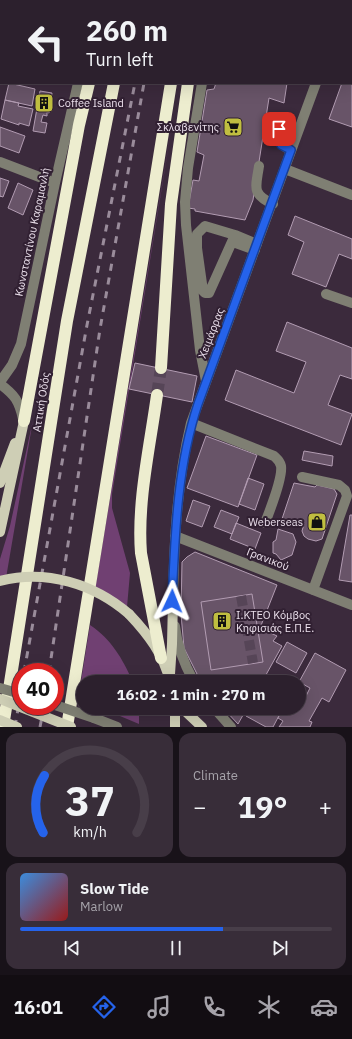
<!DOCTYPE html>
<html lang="en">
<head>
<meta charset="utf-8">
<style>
  :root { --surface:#2c202d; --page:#382d39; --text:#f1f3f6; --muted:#a6a3aa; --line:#483e49; --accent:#2563eb }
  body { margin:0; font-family:"IBM Plex Sans",sans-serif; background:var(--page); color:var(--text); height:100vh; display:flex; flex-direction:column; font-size:15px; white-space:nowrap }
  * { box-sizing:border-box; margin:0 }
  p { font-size:13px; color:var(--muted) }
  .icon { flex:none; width:22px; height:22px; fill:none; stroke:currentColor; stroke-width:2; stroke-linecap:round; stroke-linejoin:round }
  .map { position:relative; height:727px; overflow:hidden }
  .side { display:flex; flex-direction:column; gap:6px; padding:6px; background:#181219; flex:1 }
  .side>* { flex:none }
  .guide { position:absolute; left:0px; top:0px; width:352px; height:84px; box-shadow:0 4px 16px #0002,0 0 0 1px var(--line); background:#2c202d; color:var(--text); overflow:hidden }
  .speed { position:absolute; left:12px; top:663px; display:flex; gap:8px; font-size:20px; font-weight:700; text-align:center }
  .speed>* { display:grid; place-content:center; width:52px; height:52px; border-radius:50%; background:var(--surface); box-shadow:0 4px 16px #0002,0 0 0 1px var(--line); line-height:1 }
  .speed .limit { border:6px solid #d22; background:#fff; color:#111 }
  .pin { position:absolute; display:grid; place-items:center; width:34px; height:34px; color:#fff; margin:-17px; border-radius:8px; box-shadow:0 2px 6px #0006 }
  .me { position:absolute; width:44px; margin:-22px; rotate:2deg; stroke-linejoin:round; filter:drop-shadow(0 0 3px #0008) }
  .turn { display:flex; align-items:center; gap:14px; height:84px; padding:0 20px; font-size:18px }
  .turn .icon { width:52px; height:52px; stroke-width:2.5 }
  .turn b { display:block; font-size:28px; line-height:34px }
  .big { font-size:30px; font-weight:700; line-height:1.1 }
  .side .widget { flex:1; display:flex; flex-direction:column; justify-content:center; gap:6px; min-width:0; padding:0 14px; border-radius:12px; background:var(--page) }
  .side .dial { align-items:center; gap:0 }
  .dial svg { height:104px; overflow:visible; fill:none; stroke:var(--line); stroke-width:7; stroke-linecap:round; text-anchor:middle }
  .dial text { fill:var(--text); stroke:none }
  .song { display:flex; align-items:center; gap:12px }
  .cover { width:48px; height:48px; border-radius:6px; background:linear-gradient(135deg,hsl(210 70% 55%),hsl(0 70% 35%)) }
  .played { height:4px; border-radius:2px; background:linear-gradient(90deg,var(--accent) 65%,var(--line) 65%) }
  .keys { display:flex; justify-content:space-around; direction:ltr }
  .heat { display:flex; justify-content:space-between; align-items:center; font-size:22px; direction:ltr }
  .side .tiles { flex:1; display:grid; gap:6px; grid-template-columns:1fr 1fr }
  .widget:last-child { grid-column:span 2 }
  .trip { position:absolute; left:76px; top:675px; width:230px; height:40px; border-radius:20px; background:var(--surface); box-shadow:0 4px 16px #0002,0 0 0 1px var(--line); font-weight:700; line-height:40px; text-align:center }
  .tabs { display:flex; height:64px; justify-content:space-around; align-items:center; background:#120d12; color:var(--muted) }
  .tabs .icon { width:28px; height:28px }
  .tabs .current { color:var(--accent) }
  .tabs b { font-size:18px; color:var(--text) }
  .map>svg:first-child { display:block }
  .green { fill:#704072 }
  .building { fill:#685468; stroke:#b29cb2 }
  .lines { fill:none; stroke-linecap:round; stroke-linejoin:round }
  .minor-tunnel { stroke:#564557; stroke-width:10; stroke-dasharray:10 5; stroke-linecap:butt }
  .highway-tunnel { stroke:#564557; stroke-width:12; stroke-dasharray:12 6; stroke-linecap:butt }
  .minor { stroke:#7f7f73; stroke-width:10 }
  .major { stroke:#ceceb5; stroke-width:10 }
  .highway { stroke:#ededcf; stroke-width:12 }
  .rail { stroke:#9a8c9b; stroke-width:3; stroke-dasharray:7 7; stroke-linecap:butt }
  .minor-bridge { stroke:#7f7f73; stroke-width:10 }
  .major-bridge { stroke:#ceceb5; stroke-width:10 }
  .route-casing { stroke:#184099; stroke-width:10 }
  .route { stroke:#2563eb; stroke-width:7 }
  .labels { text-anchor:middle; stroke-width:4; stroke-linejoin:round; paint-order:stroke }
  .poi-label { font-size:11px; fill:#ece1ed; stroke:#312032; text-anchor:start }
  .street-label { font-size:11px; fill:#ece1ed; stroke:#312032 }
</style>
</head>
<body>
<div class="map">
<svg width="352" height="727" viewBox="0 0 352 727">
  <rect width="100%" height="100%" fill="#3b2a3c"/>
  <!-- green -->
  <path class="green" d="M174,113L112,494V508L130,573L127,607L95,589Z
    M33,420L6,578L0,580V559L10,526Z
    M90,625C112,640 122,658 133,682H83V702L78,700Z
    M101,708H139V724Z"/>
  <!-- building -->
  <path class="building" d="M244,0H330L333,1H247Z
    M352,54V127L329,119L342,83H351Z
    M9,83L35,89L32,106L5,100Z
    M216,83H287L284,103L269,98L253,200L245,220L195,211V209L188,208L193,180L199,181L204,155L197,152L207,90L214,89Z
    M40,91L52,93L49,113L47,112V116L43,115L41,122L47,123L45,133L33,131Z
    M5,100L19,103L18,106L33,109L29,126L19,123V125L1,119Z
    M0,127L25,136L19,153L0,146Z
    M0,178L9,181L3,197L0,196V197Z
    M18,183L33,190L23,215L8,208Z
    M295,216L352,239V259L339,254L326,287L292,274L304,242L288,235Z
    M287,322L352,348V379L340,375L328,405L352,414L341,445L225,400L236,370L294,393L306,362L276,351Z
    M135,363L197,376L192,402L129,389Z
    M206,436L257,455L238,507L187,488Z
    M304,451L333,456L332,466L302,460Z
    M248,478L264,484L255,510L239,504Z
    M294,483L315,487L317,485L334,489L337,494L322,539L316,541L308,539L304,536L302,531L304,524L282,519Z
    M193,500L210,506L202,527L186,521Z
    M221,510L239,517L232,534L214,527Z
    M350,515H352V582L339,580Z
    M236,523L261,533L255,549L230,539Z
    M278,529L293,534L296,542L292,555L281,560L276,554L273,553V542L276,540Z
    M195,552L277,585L260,628L277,636L273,641L282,646L262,682H202L200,680L184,648L181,614L182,562L187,557Z
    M252,594L263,662L211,670L201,602Z
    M287,642L307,653L296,673L276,662Z
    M315,653L346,670L329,702L322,698L309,721L312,722L310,727H279L283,721L278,718L283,708H299V692L306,696L310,688L299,682Z
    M268,675L280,682H264Z
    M223,708H247L238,724Z
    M250,708H283L273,727H266L246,716Z"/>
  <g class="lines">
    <!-- minor-tunnel -->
    <path class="minor-tunnel" d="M241,596L253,663"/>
    <!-- highway-tunnel -->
    <path class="highway-tunnel" d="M157,395L161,368"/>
    <!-- minor -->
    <path class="minor" d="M17,1V0
      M100,1L101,0
      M214,1V0
      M346,1V0
      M0,57H1
      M0,72L1,68
      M202,83L188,168L185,202L186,225L200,350L206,381
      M283,119C278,134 275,144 291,150
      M0,162L55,183
      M259,166C256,187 251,194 273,204
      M285,169L352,195
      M205,226L235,235L209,293H205L203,291L197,248V234Z
      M235,235L257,244
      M233,242L255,250
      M326,294L352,303
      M0,382L12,365L21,344L55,183L78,83
      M0,384C15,395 19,401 23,419
      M191,423L274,456C277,459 280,461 281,466C283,478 270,510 265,523
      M302,477L339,485L345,490L347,496L313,590
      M175,536L352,605
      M174,610L173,601C174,541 177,481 191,423L316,83
      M175,626C177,646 184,664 194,682
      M214,708L231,727
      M94,718L117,727"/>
    <!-- major -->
    <path class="major" d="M0,483L15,443
      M0,532L24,421
      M129,614C148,634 164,655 170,682
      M170,674L172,644L173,601
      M175,708V727
      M182,708L202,727"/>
    <!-- highway -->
    <path class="highway" d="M110,1V0
      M130,1V0
      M185,1V0
      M201,1V0
      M161,368L171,204L188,83
      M157,395C150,446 137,502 141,553L161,658
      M24,421L79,125L89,83
      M3,727L67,321L114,83
      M67,727L171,83"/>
    <!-- rail -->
    <path class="rail" d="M151,1V0
      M160,1V0
      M24,672L87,325L135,83
      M49,672L100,329L144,83
      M15,727L21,691
      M40,727L44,706"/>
    <!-- minor-bridge -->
    <path class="minor-bridge" d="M0,688L21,694
      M55,705L94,718"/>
    <!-- major-bridge -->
    <path class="major-bridge" d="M0,581C47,569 94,584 129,614
      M0,699L71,727
      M0,720L17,727"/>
  </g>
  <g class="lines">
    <defs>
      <path id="route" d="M172,601C175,535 177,467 198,404L291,150L281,145L279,136V129"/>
    </defs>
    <!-- route casing -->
    <use href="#route" class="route-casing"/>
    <!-- route -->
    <use href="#route" class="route"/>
  </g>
  <!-- icons -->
  <defs>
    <symbol id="building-square" viewBox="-11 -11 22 22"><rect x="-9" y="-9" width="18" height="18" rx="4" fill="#c0be40" stroke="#312032"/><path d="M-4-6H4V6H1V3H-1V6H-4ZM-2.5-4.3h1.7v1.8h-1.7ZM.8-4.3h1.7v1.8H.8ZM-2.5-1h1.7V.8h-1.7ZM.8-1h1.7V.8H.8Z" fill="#111"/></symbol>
    <symbol id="supermarket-square" viewBox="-11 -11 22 22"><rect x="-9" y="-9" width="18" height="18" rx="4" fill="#c0be40" stroke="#312032"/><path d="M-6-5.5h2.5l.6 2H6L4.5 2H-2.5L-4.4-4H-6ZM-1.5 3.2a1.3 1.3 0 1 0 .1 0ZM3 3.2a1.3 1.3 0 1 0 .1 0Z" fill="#111"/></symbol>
    <symbol id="shop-square" viewBox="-11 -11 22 22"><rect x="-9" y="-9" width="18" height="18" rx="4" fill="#c0be40" stroke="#312032"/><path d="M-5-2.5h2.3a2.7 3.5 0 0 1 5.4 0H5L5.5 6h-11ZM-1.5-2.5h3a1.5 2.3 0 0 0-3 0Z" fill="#111"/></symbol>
  </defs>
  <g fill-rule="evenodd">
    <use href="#building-square" x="33" y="92" width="22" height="22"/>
    <use href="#supermarket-square" x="222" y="116" width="22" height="22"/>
    <use href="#shop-square" x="306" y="511" width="22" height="22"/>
    <use href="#building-square" x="211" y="610" width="22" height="22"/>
  </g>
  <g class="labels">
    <!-- poi labels -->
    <g class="poi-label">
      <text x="58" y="107">Coffee Island</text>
      <text x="219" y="131" text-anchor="end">Σκλαβενίτης</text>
      <text x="303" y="526" text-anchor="end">Weberseas</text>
      <text x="236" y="619">Ι.ΚΤΕΟ Κόμβος<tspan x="236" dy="13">Κηφισιάς Ε.Π.Ε.</tspan></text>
    </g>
    <!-- street labels -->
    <g class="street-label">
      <text transform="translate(32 232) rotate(-78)" y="4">Κωνσταντίνου Καραμανλή</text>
      <text transform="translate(211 333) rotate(-69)" y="4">Χειμάρρας</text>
      <text transform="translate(41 402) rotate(-81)" y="4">Αττική Οδός</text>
      <text transform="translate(268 559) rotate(21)" y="4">Γρανικού</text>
    </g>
  </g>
</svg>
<div class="speed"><div class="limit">40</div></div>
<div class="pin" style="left:279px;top:129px;background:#d93025"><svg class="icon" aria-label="arrive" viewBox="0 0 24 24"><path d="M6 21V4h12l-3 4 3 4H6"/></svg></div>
<svg class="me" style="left:172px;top:601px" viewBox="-20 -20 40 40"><path d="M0-17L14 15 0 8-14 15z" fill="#2563eb" stroke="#fff" stroke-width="4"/></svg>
<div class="trip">16:02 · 1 min · 270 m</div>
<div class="guide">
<div class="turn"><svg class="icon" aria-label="left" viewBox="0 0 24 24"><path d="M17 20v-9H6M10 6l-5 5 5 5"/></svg><div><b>260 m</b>Turn left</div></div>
</div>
</div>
<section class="side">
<div class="tiles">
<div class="widget dial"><svg viewBox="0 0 100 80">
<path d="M14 69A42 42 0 1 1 86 69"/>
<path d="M14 69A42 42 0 0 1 15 25" stroke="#2563eb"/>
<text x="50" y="56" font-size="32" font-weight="700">37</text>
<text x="50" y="72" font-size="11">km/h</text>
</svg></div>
<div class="widget"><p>Climate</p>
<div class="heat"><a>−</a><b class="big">19°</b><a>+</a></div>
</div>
<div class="widget">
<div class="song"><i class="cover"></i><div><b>Slow Tide</b><p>Marlow</p></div></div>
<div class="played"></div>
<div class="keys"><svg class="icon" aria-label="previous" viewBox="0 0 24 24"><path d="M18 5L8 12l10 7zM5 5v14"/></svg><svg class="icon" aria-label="pause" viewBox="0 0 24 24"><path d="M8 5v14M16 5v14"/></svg><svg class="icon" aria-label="next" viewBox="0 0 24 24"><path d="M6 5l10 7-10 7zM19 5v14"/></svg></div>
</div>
</div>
</section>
<nav class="tabs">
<b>16:01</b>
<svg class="icon current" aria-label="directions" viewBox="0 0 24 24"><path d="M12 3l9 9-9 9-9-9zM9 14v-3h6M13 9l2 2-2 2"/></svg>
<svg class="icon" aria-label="music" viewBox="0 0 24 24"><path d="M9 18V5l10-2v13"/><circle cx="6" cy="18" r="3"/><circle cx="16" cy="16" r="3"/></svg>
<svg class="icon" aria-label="phone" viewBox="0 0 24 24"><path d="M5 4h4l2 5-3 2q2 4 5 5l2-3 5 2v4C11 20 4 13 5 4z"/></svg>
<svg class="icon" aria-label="climate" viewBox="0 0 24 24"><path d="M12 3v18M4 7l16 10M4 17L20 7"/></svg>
<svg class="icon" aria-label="car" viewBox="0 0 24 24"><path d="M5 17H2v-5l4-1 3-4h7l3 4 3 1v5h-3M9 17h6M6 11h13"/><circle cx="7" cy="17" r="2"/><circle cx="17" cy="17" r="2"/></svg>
</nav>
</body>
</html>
